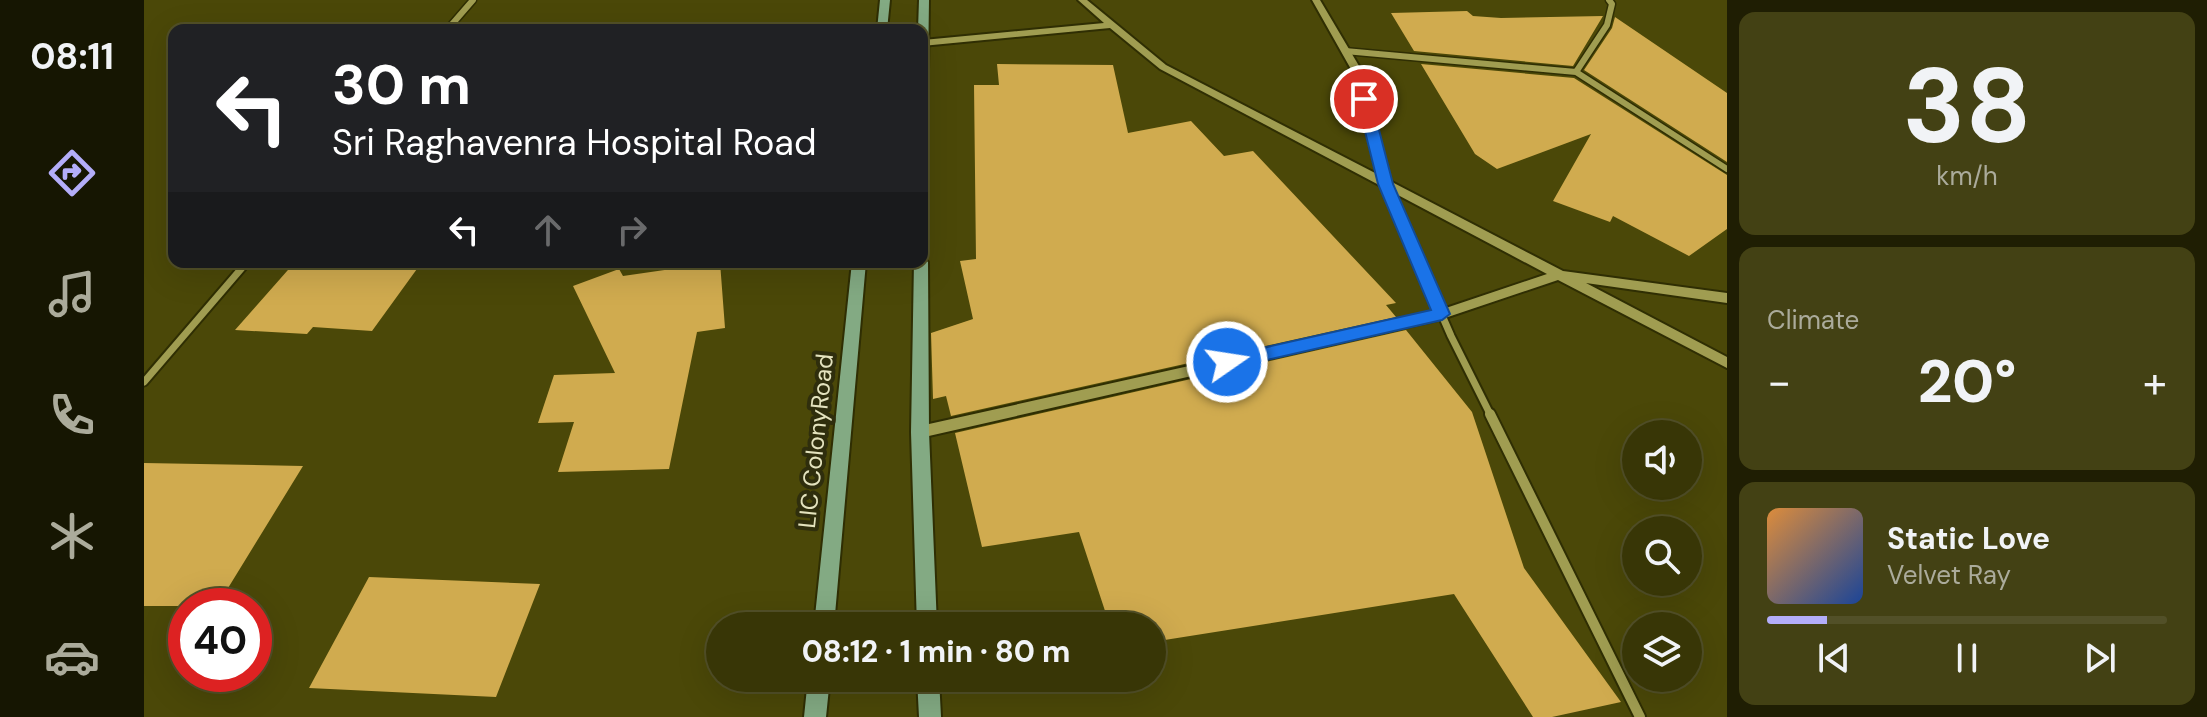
<!DOCTYPE html>
<html lang="en">
<head>
<meta charset="utf-8">
<style>
  :root { --surface:#383606; --page:#434114; --text:#f1f3f6; --muted:#abab9b; --line:#525028; --accent:#b3adf9 }
  body { margin:0; font-family:"DM Sans",sans-serif; background:var(--page); color:var(--text); height:100vh; display:flex; flex-direction:column; font-size:30px; white-space:nowrap }
  * { box-sizing:border-box; margin:0 }
  p { font-size:26px; color:var(--muted) }
  .icon { flex:none; width:44px; height:44px; fill:none; stroke:currentColor; stroke-width:2; stroke-linecap:round; stroke-linejoin:round }
  .map { position:relative; flex:1; overflow:hidden }
  .panel { display:flex; flex-direction:column; gap:12px; padding:12px; background:#1f1e03; width:480px }
  .panel>* { flex:none }
  .banner { position:absolute; left:24px; top:24px; width:760px; height:244px; border-radius:16px; box-shadow:0 8px 32px #0002,0 0 0 2px var(--line); background:#202124; color:#fff; overflow:hidden }
  .fabs { position:absolute; left:1478px; top:420px; display:grid; gap:16px }
  .fabs a { display:grid; place-items:center; width:80px; height:80px; border-radius:50%; background:var(--surface); box-shadow:0 8px 32px #0002,0 0 0 2px var(--line); font-size:40px }
  .speed { position:absolute; left:24px; top:588px; display:flex; gap:16px; font-size:40px; font-weight:700; text-align:center }
  .speed>* { display:grid; place-content:center; width:104px; height:104px; border-radius:50%; background:var(--surface); box-shadow:0 8px 32px #0002,0 0 0 2px var(--line); line-height:1 }
  .speed .limit { border:12px solid #d22; background:#fff; color:#111 }
  .pin { position:absolute; display:grid; place-items:center; width:68px; height:68px; color:#fff; margin:-34px; border:4px solid #fff; border-radius:50%; box-shadow:0 2px 8px #0007 }
  .me { position:absolute; width:88px; margin:-44px; rotate:77deg; stroke-linejoin:round; filter:drop-shadow(0 0 6px #0008) }
  .turn { display:flex; align-items:center; gap:28px; height:168px; padding:0 32px; font-size:36px }
  .turn .icon { width:104px; height:104px; stroke-width:2.5 }
  .turn b { display:block; font-size:56px; line-height:68px }
  .lanes { display:flex; align-items:center; height:76px; padding:0 32px; background:#0003; justify-content:center; gap:40px; direction:ltr }
  .lanes .off { opacity:.35 }
  .big { font-size:60px; font-weight:800; line-height:1.1 }
  .panel .widget { flex:1; display:flex; flex-direction:column; justify-content:center; gap:12px; min-width:0; padding:0 28px; border-radius:16px; background:var(--page) }
  .panel .dial { align-items:center; gap:0 }
  .dial b { font-size:104px; line-height:1 }
  .song { display:flex; align-items:center; gap:24px }
  .cover { width:96px; height:96px; border-radius:12px; background:linear-gradient(135deg,hsl(30 70% 55%),hsl(220 70% 35%)) }
  .played { height:8px; border-radius:4px; background:linear-gradient(90deg,var(--accent) 15%,var(--line) 15%) }
  .keys { display:flex; justify-content:space-around; direction:ltr }
  .heat { display:flex; justify-content:space-between; align-items:center; font-size:44px; direction:ltr }
  .trip { position:absolute; left:562px; top:612px; width:460px; height:80px; border-radius:40px; background:var(--surface); box-shadow:0 8px 32px #0002,0 0 0 2px var(--line); font-weight:800; line-height:80px; text-align:center }
  main { display:flex; flex:1; min-height:0 }
  .dock { display:flex; flex-direction:column; width:144px; justify-content:space-around; align-items:center; background:#161602; color:var(--muted) }
  .dock .icon { width:56px; height:56px }
  .dock .active { color:var(--accent) }
  .dock b { font-size:36px; color:var(--text) }
  .map>svg:first-child { display:block }
  .building { fill:#d0ab4f }
  .lines { fill:none; stroke-linecap:round; stroke-linejoin:round }
  .minor-far2-casing { stroke:#2f2e03; stroke-width:9 }
  .minor-far1-casing { stroke:#2f2e03; stroke-width:11 }
  .minor-casing { stroke:#2f2e03; stroke-width:14 }
  .tertiary-casing { stroke:#2f2e03; stroke-width:4 }
  .secondary-casing { stroke:#2f2e03; stroke-width:4 }
  .minor-far2 { stroke:#a09d51; stroke-width:6 }
  .minor-far1 { stroke:#a09d51; stroke-width:7 }
  .minor { stroke:#a09d51; stroke-width:10 }
  .tertiary { fill:#a09d51; fill-rule:evenodd }
  .secondary { fill:#83aa83; fill-rule:evenodd }
  .route { fill:#1a73e8; stroke:#114b97; stroke-width:2 }
  .labels { text-anchor:middle; stroke-width:8; stroke-linejoin:round; paint-order:stroke }
  .street-label { font-size:24px; fill:#e4e3be; stroke:#2f2e0d }
</style>
</head>
<body>
<main>
<nav class="dock">
<b>08:11</b>
<svg class="icon active" aria-label="directions" viewBox="0 0 24 24"><path d="M12 3l9 9-9 9-9-9zM9 14v-3h6M13 9l2 2-2 2"/></svg>
<svg class="icon" aria-label="music" viewBox="0 0 24 24"><path d="M9 18V5l10-2v13"/><circle cx="6" cy="18" r="3"/><circle cx="16" cy="16" r="3"/></svg>
<svg class="icon" aria-label="phone" viewBox="0 0 24 24"><path d="M5 4h4l2 5-3 2q2 4 5 5l2-3 5 2v4C11 20 4 13 5 4z"/></svg>
<svg class="icon" aria-label="climate" viewBox="0 0 24 24"><path d="M12 3v18M4 7l16 10M4 17L20 7"/></svg>
<svg class="icon" aria-label="car" viewBox="0 0 24 24"><path d="M5 17H2v-5l4-1 3-4h7l3 4 3 1v5h-3M9 17h6M6 11h13"/><circle cx="7" cy="17" r="2"/><circle cx="17" cy="17" r="2"/></svg>
</nav>
<div class="map">
<svg width="1583" height="717" viewBox="0 0 1583 717">
  <rect width="100%" height="100%" fill="#4b4808"/>
  <!-- building -->
  <path class="building" d="M1323,11L1329,16L1357,18L1459,16L1429,66L1270,51L1247,13Z
    M1471,17L1583,93V162L1440,70L1468,28Z
    M853,64L969,65L984,133L1047,121L1080,156L1109,151L1252,303L1242,305L1252,317L807,416L802,396L789,399L787,333L829,319L816,261L832,259L830,85H855Z
    M1277,64L1430,78L1583,175V229L1545,256L1469,216L1466,222L1409,201L1447,134L1353,169L1331,154Z
    M151,262H278L228,331L169,327L163,334L91,330Z
    M576,262L581,328L553,332L525,469L414,472L430,422L394,423L410,375L471,373L429,286L475,269L479,276Z
    M1262,330L1328,412L1380,568L1477,702L1408,717H1389L1310,594L1008,642V626H966L935,532L838,547L811,433Z
    M0,463L159,466L73,606H0Z
    M225,577L396,584L352,697L165,688Z"/>
  <g class="lines">
    <defs>
      <path id="minor-far2" d="M1465,0L1468,4L1463,25L1432,72L1583,169
        M303,30L329,0
        M1201,51L1432,72"/>
      <path id="minor-far1" d="M1241,184L1307,336L1347,416
        M0,382L103,262"/>
      <path id="minor" d="M1346,414L1496,717"/>
      <path id="tertiary" d="M934,0H943L1022,65L1233,174L1208,71L1168,0H1176L1218,71L1246,181L1419,271L1583,293V303L1442,283L1583,357V368L1414,280L1298,319L776,438L771,436L768,432L771,428L776,426L1296,310L1403,274L1016,69L966,28L778,46L779,40L960,23Z"/>
      <path id="secondary" d="M736,0H746L743,30H733Z
        M775,0H785L784,70L778,73V30H774Z
        M778,257L784,262L785,432L793,626H773L767,432L770,262H778Z
        M708,262H722L690,626H670Z
        M664,678H686L682,717H660Z
        M773,678H795L797,717H775Z"/>
    </defs>
    <!-- minor-far2 casing -->
    <use href="#minor-far2" class="minor-far2-casing"/>
    <!-- minor-far1 casing -->
    <use href="#minor-far1" class="minor-far1-casing"/>
    <!-- minor casing -->
    <use href="#minor" class="minor-casing"/>
    <!-- tertiary casing -->
    <use href="#tertiary" class="tertiary-casing"/>
    <!-- secondary casing -->
    <use href="#secondary" class="secondary-casing"/>
    <!-- minor-far2 -->
    <use href="#minor-far2" class="minor-far2"/>
    <!-- minor-far1 -->
    <use href="#minor-far1" class="minor-far1"/>
    <!-- minor -->
    <use href="#minor" class="minor"/>
    <!-- tertiary -->
    <use href="#tertiary" class="tertiary"/>
    <!-- secondary -->
    <use href="#secondary" class="secondary"/>
  </g>
  <!-- route -->
  <path class="route" d="M1215,97L1227,99L1249,184L1306,314L1298,320L1083,369L1077,367L1074,362L1077,358L1083,356L1287,310L1234,184L1213,99Z"/>
  <g class="labels">
    <!-- street labels -->
    <g class="street-label">
      <text transform="translate(672 441) rotate(-84)" y="8">LIC ColonyRoad</text>
    </g>
  </g>
</svg>
<div class="fabs">
<a><svg class="icon" aria-label="sound" viewBox="0 0 24 24"><path d="M4 9h4l5-4v14l-5-4H4zM17 9q2 3 0 6"/></svg></a>
<a><svg class="icon" aria-label="search" viewBox="0 0 24 24"><circle cx="10" cy="10" r="6"/><path d="M15 15l6 6"/></svg></a>
<a><svg class="icon" aria-label="layers" viewBox="0 0 24 24"><path d="M12 4l9 5-9 5-9-5zM3 14l9 5 9-5"/></svg></a>
</div>
<div class="speed"><div class="limit">40</div></div>
<div class="pin" style="left:1220px;top:99px;background:#d93025"><svg class="icon" aria-label="arrive" viewBox="0 0 24 24"><path d="M6 21V4h12l-3 4 3 4H6"/></svg></div>
<svg class="me" style="left:1083px;top:362px" viewBox="-20 -20 40 40"><circle r="17" fill="#1a73e8" stroke="#fff" stroke-width="3"/><path d="M0-11L8 9 0 5-8 9z" fill="#fff"/></svg>
<div class="trip">08:12 · 1 min · 80 m</div>
<div class="banner">
<div class="turn"><svg class="icon" aria-label="left" viewBox="0 0 24 24"><path d="M17 20v-9H6M10 6l-5 5 5 5"/></svg><div><b>30 m</b>Sri Raghavenra Hospital Road</div></div>
<div class="lanes"><svg class="icon" aria-label="left" viewBox="0 0 24 24"><path d="M17 20v-9H6M10 6l-5 5 5 5"/></svg><svg class="icon off" aria-label="ahead" viewBox="0 0 24 24"><path d="M12 20V5M6 11l6-6 6 6"/></svg><svg class="icon off" aria-label="right" viewBox="0 0 24 24"><path d="M7 20v-9h11M14 6l5 5-5 5"/></svg></div>
</div>
</div>
<section class="panel">
<div class="widget dial"><b>38</b><p>km/h</p></div>
<div class="widget"><p>Climate</p>
<div class="heat"><a>−</a><b class="big">20°</b><a>+</a></div>
</div>
<div class="widget">
<div class="song"><i class="cover"></i><div><b>Static Love</b><p>Velvet Ray</p></div></div>
<div class="played"></div>
<div class="keys"><svg class="icon" aria-label="previous" viewBox="0 0 24 24"><path d="M18 5L8 12l10 7zM5 5v14"/></svg><svg class="icon" aria-label="pause" viewBox="0 0 24 24"><path d="M8 5v14M16 5v14"/></svg><svg class="icon" aria-label="next" viewBox="0 0 24 24"><path d="M6 5l10 7-10 7zM19 5v14"/></svg></div>
</div>
</section>
</main>
</body>
</html>
